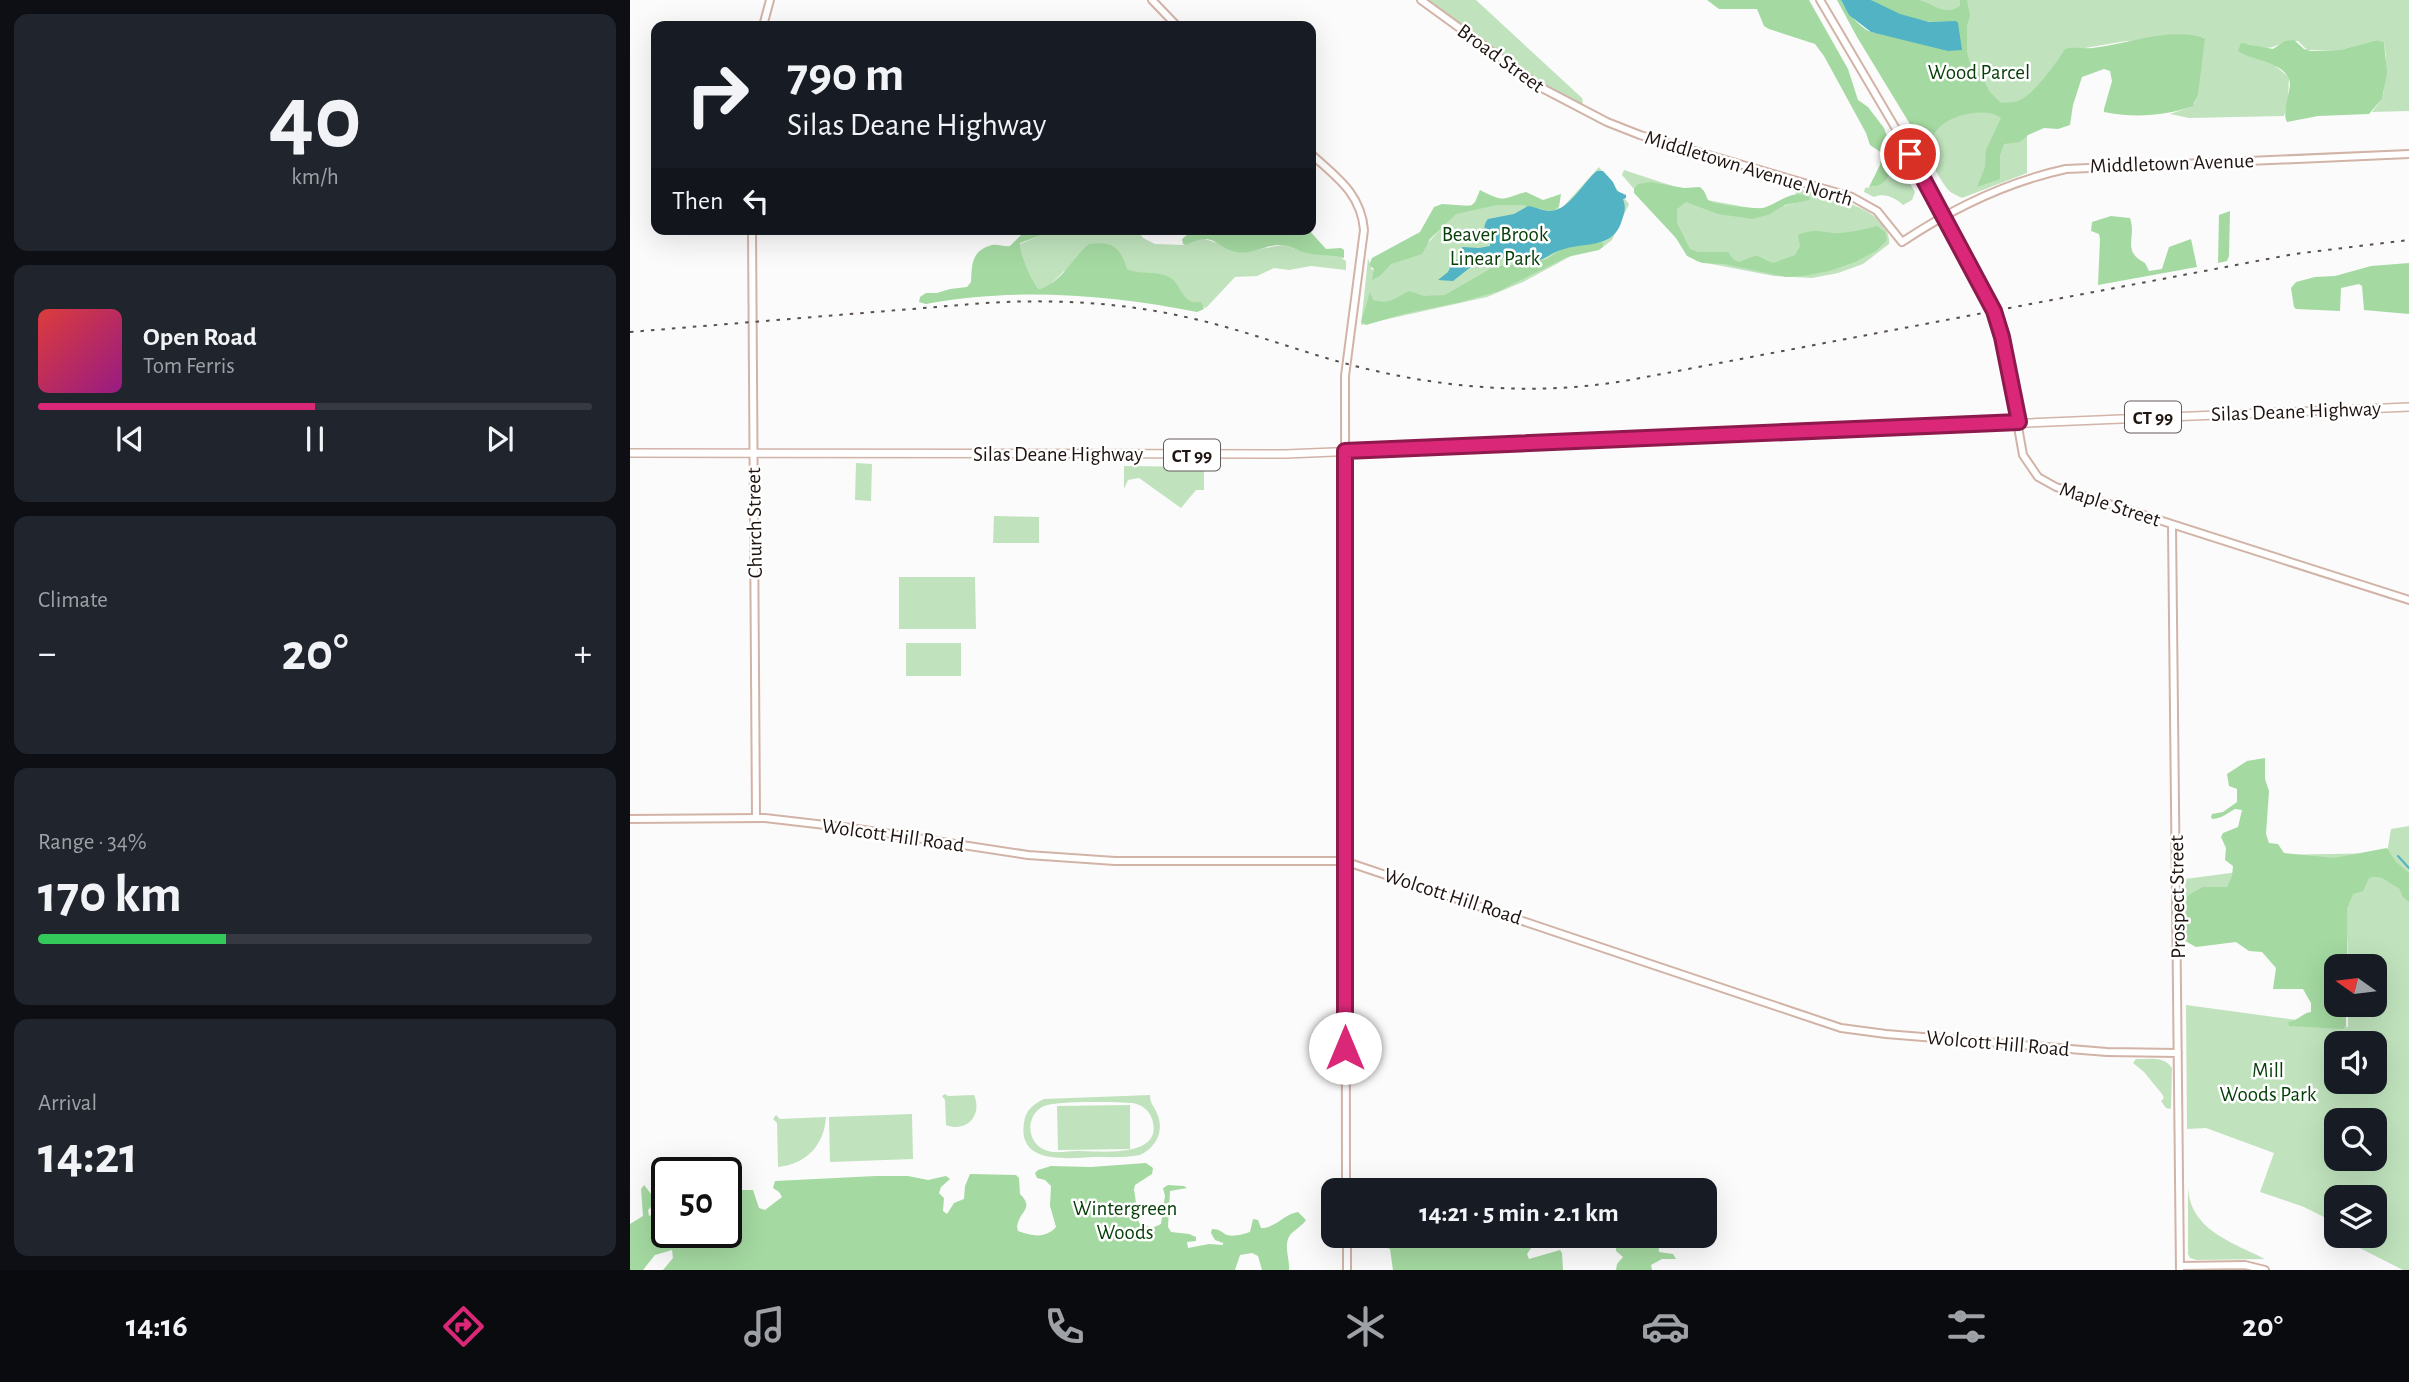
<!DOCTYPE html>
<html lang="en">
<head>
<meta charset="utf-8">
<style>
  :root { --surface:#171b24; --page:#20242c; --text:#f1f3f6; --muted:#9ea1a6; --line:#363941; --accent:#db2777 }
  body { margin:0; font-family:"Alegreya Sans",sans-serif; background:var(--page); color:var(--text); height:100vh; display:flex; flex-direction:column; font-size:26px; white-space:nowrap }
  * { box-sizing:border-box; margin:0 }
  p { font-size:23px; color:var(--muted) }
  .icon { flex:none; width:38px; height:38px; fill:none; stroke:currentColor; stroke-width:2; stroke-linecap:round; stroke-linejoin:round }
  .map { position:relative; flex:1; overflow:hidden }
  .drawer { display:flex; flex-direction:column; gap:14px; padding:14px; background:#0d0f14; width:630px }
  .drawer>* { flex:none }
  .banner { position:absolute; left:21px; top:21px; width:665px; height:214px; border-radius:14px; box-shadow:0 7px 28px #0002; background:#171b24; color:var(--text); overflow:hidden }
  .needle { width:46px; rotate:284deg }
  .controls { position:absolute; left:1694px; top:954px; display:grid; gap:14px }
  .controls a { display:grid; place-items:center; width:63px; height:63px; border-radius:14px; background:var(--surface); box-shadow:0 7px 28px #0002; font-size:35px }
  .speed { position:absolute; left:21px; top:1157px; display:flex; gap:14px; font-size:35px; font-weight:700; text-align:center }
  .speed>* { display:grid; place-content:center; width:91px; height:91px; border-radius:50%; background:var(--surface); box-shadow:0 7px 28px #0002; line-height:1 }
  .speed .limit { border:4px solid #111; border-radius:10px; background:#fff; color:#111 }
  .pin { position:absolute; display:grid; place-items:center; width:60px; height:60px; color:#fff; margin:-30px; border:4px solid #fff; border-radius:50%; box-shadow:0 2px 7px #0007 }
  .me { position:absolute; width:77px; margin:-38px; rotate:0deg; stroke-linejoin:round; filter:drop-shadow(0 0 5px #0008) }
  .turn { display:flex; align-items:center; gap:24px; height:147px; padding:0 21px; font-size:32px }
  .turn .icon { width:91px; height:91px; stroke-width:2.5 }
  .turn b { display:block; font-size:49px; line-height:60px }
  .then { display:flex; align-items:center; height:66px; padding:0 21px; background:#0003; gap:14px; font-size:26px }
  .big { font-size:52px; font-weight:700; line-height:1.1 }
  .drawer .card { flex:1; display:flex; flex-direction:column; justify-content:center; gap:10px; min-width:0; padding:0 24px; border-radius:14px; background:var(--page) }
  .drawer .dial { align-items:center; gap:0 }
  .dial b { font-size:91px; line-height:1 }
  .song { display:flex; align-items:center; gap:21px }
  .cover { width:84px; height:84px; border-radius:10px; background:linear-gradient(135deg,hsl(0 70% 55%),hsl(310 70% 35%)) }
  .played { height:7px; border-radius:4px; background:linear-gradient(90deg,var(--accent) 50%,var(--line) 50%) }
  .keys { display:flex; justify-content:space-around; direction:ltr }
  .heat { display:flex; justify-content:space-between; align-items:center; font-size:38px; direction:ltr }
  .charge { height:10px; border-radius:5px; background:linear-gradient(90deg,#34c759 34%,var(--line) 0) }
  .trip { position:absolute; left:691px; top:1178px; width:396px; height:70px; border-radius:14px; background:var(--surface); box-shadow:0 7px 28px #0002; font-weight:700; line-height:70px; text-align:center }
  .tabs { display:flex; height:112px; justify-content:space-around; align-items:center; background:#090b0e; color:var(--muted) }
  .tabs .icon { width:49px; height:49px }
  .tabs .on { color:var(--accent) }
  .tabs b { font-size:32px; color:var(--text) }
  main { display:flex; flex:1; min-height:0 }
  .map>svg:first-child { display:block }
  .green { fill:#c0e3bd; fill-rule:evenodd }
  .forest { fill:#a4d9a1 }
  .water { fill:#51b3c3 }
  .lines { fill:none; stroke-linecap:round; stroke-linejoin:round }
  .stream { stroke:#51b3c3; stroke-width:2 }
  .secondary-casing { stroke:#d2b3a7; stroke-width:10 }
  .primary-casing { stroke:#d2b3a7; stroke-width:10 }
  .secondary { stroke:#fff; stroke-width:6 }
  .primary { stroke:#fff; stroke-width:7 }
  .rail { stroke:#574f4c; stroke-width:2; stroke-dasharray:3.5 7; stroke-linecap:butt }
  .route-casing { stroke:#8e194d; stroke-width:18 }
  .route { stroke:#db2777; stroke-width:12 }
  .labels { text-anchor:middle; stroke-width:5; stroke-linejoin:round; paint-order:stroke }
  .shield { fill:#fff; stroke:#625a58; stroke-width:2 }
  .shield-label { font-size:19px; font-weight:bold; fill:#1f1410 }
  .street-label { font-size:21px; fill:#1f1410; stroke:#fff }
  .park-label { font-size:21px; fill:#063e08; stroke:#fff }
</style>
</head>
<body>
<main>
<section class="drawer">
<div class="card dial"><b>40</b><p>km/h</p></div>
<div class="card">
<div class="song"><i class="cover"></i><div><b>Open Road</b><p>Tom Ferris</p></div></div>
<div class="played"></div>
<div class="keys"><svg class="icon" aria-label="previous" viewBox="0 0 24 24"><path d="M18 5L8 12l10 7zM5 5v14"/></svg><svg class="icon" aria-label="pause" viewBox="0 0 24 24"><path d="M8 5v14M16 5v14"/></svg><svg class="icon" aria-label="next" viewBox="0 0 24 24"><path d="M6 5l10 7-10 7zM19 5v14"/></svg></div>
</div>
<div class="card"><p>Climate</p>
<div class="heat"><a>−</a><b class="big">20°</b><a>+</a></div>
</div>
<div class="card"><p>Range · 34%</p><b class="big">170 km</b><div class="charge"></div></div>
<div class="card"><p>Arrival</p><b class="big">14:21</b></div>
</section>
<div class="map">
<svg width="1779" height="1270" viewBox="0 0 1779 1270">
  <rect width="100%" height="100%" fill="#fbfbfb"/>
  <!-- green -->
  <path class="green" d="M797,0H846L952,98L953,103C930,106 823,19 797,0Z
    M1248,0H1779V111L1742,112L1752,99L1754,90L1756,56L1754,42L1747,40L1710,50H1677L1668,41C1645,41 1645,54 1619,44L1622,57L1644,65L1659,77L1658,102L1654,116L1559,118L1540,114L1560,107L1565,103L1574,37L1496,41L1455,48L1397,125V173L1332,198C1329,196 1325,195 1322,193C1312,187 1298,155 1295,144L1298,142Z
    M969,167L999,204L982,240L973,247L943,255L893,282L857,297L731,325L738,258L742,270L797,244L830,207L882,198L931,209Z
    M1267,167L1273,168L1277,172L1276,177L1285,192L1282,200L1273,205C1266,198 1254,192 1244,197L1234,192L1235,188L1247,186Z
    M994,170L1061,192L1060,197L1143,212L1153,206L1165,203L1166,188C1192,196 1263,207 1259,244L1233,264L1208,273L1182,278L1144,276L1066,261L992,175Z
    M413,229H507L513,238L525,244L554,245L572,238L613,252L653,245L677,253L710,257L716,261V270L681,266L659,270L644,268L627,276L605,277L576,308L551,300L554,297C548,284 542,278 528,274L434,271L419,286L409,289C403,284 389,252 390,244L409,236Z
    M226,463L242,464L241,501L225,500Z
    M494,466L574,467V490H566L551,508L509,478L498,480L494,489Z
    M364,516L409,517V543H363Z
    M269,577H345L346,629H269Z
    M276,643H331V676H276Z
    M1779,826V1270H1773L1716,1241V1236H1745V1197H1706V1223L1674,1207L1630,1192L1644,1153L1576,1128L1557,1129L1556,1005L1718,1027V1005L1745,1004V966H1718L1717,935L1555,937V879L1639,868V855L1757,853L1761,829ZM1706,1043H1745V1082H1706ZM1706,1120H1745V1158H1706Z
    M1506,1059C1519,1059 1535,1056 1542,1068L1541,1109L1536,1108L1531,1101L1534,1098L1532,1094L1514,1072L1503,1063Z
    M315,1094L318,1096L344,1095C353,1116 336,1133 316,1125L315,1100L312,1096Z
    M520,1095C520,1105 525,1106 528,1116C534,1133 525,1148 510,1155C496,1158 480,1157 465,1157C440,1158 387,1166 394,1123C395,1111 403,1104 414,1099ZM503,1103C512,1105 519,1110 522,1119C535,1159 469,1151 447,1151C437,1151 425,1154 415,1150C397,1143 395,1117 412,1107C424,1100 486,1102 503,1103Z
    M500,1105V1149L428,1150L427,1106Z
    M282,1114L283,1159L200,1162L199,1117Z
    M146,1115L150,1119L196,1117C194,1146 176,1164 148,1167L147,1123L143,1119Z
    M1558,1187C1560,1230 1602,1242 1635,1259L1567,1260L1560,1258L1558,1254Z"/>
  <!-- forest -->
  <path class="forest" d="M1077,0H1179L1218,69L1228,100L1238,107L1254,128L1261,148L1268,155L1270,161L1254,182L1247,186L1239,187L1250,165L1252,153L1240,145L1236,133L1194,56L1185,44L1139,29L1134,26L1127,9H1089Z
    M1207,0H1211C1216,11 1230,28 1241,32C1254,37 1304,23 1319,20C1292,26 1264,14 1241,0C1256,0 1272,0 1287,0C1302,1 1313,18 1330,6V0H1337L1340,16L1337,25V52L1341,68L1352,76L1359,91L1371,103C1376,102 1384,103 1388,101C1404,95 1427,62 1435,49C1445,46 1453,49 1462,48C1500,44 1537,27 1575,38L1568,94L1563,106C1536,116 1503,118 1474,112V109L1482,81L1480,71L1474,69L1452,77L1443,105L1440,125L1428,129L1414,128L1398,135L1390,142L1374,144L1370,155V179L1347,187L1355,167L1356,150L1371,118C1357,107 1325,114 1312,125C1304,131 1302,142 1292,144L1227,37Z
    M1664,40L1674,49L1681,51L1710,50L1747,40L1754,42L1757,73L1752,99L1739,114L1688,116L1657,122C1652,114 1659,96 1660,85C1660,62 1621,61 1608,51L1611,43L1643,49L1655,41Z
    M1021,182L1054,188L1070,187L1074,191L1078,200C1084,205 1125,209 1133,208C1148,204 1164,187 1180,198L1179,200L1155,205L1140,214L1123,219L1088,214L1056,202L1047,209V223L1060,249L1068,252H1098L1104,260L1109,262C1134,253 1121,255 1143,263L1165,255L1170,246L1168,235C1181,229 1190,231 1202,233C1208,235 1242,228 1247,226L1255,232L1257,240L1246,251L1225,262L1199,271L1173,276L1156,277L1094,264L1072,263L1057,256L1046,238L1004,193V189L1008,184Z
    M850,190C876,203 870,199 896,192L913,200L931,194L929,207L922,211L892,205H867L826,214L800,239L792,254L761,264L750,276L742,280L744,269L739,265L742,258L790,232L804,207L812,204L841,206L845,202Z
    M1600,211L1599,256L1597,261L1588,263L1589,215Z
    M1481,216L1500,218C1507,238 1491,251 1515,263L1519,271L1532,269L1539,247L1561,239L1567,267L1468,285L1470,239L1469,234L1461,231L1462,222Z
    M397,229H413L409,236L390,243C389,252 403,284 409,289C431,284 442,258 459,244C483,241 490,247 497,269C511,276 528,269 542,279C554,289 552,305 571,302L574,309L567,312C481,295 383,287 296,304L289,302L290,297L296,293H307L320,289L337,287L341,282C342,264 341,251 362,245C369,244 373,247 380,246Z
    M564,229H587L596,232L603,229H678L696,249L711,248L714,250V258C703,255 689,256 676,253C668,251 659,245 650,245C635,245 622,255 607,252C583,247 586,230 556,245L553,244L552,239Z
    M973,242V247L969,250L937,257L869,291L831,302L773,314L736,325L731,322L740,292L743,300C760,305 765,298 779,291L794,296L815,295L865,266L883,265L896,260H915L934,248Z
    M1779,263V314L1734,310L1732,286L1729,284L1711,288L1710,311L1666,309L1664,307L1661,288L1666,282L1685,277L1705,276L1741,266Z
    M1635,758V779L1639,791L1636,834L1639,843L1648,844L1654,853L1704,858L1757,848L1766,862L1779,873V902L1773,897L1769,888C1758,883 1751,873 1739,878L1733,891L1723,894L1717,909V966H1706V1004L1716,1005V1026L1713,1029L1659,1026L1658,1022C1670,1020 1672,1013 1681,1012V1003L1673,989H1643L1646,968L1632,952L1619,951L1606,942L1566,947L1555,941L1557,896L1573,887H1597L1602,876L1603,866L1595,860L1596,848L1591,837L1593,833L1608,827L1612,810L1605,809C1596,814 1593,818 1582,819L1581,817L1582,814L1593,812L1607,802V789L1599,786L1597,774L1617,761Z
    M516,1163L523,1168L522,1174L505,1185L504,1189L509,1223L522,1228L531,1224L535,1196L533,1188L538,1185L554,1186L557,1188L540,1191L538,1227L541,1232L559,1234L566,1237V1241L557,1242L558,1248L579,1244L593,1245V1243L585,1240L581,1233L582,1229C590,1229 591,1232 597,1235C604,1237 614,1234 620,1232L623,1219L628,1220L631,1228C646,1228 654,1214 668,1212L676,1220C672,1226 664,1230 660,1235C653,1246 660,1259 659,1270H632L628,1256L622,1253L610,1255L605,1270H33L43,1258L42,1250L25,1255L13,1270H0V1224L13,1216L11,1189L14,1185L25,1199L23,1205L18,1210L19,1216L37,1208V1232H96V1190H123L129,1208L135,1210L152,1197L149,1192L143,1188L145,1181L246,1176H278L298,1180L316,1176L320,1179L311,1187L309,1193L314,1198L313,1211L317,1214L324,1203L334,1199L335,1186L340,1174L386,1175L389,1178L390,1194C405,1209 389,1211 387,1227L388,1231C402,1236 415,1239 426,1227L420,1206L421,1186L415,1180L407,1178L405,1173L408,1170L421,1166L461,1167Z
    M742,1236H959L974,1238L975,1244C967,1244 959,1247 952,1248C938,1248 926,1242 912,1238L906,1241L897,1254L899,1259L930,1250L932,1253L933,1270H763L760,1249L750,1245Z
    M1014,1236H1028L1029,1252L1043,1254L1046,1259H1032L1021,1265L1022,1270H986L987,1264L993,1257L986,1251V1241L1005,1242Z"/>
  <!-- water -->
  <path class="water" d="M1211,0H1241L1270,14L1299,22L1326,21L1328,23L1332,50L1318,51L1241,32L1219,15Z
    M967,171H973L983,182L987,191L996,195V198L993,199C996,207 995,211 992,220C984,249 956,242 934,249C915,254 911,268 889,256L878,259L867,257L851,265L842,266L823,281L808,280L818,272L822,263L834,256L832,247L849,248L860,246L861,239L857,237C854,232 853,224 858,219L884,214L898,206C906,207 913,211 920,211C940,210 953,182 967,171Z"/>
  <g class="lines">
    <!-- stream -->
    <path class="stream" d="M1768,856L1779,868"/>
    <defs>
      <path id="secondary" d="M522,0L547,26
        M791,0L912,88L977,122L1010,135L1222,197L1247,211L1272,242C1323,208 1376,182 1436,169L1779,154
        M1190,0L1269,134L1364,311L1372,337L1393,455L1408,477L1426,487L1779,600
        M133,26L140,0
        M681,154C706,177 731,193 734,230L715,376L716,1190
        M122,229L126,818
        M1542,525L1550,1270
        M0,819L135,818L221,828L398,855L485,861H714L1211,1028L1256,1034L1477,1052L1548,1053
        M717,1236V1270
        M1550,1266L1615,1265L1635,1270"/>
      <path id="primary" d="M0,453L656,454L1779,407"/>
    </defs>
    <!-- secondary casing -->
    <use href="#secondary" class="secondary-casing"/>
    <!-- primary casing -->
    <use href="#primary" class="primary-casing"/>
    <!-- secondary -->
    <use href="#secondary" class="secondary"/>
    <!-- primary -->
    <use href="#primary" class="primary"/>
    <!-- rail -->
    <path class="rail" d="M0,332L355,303C421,299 487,302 551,316C605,327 657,347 710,362C804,388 903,397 1000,380L1664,254L1779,240"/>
  </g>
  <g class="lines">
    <defs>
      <path id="route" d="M715,1048V451L1389,422L1372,337L1364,311L1280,154"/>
    </defs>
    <!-- route casing -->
    <use href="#route" class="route-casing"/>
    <!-- route -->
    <use href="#route" class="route"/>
  </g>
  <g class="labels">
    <!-- shield labels -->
    <g class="shield">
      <rect x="1495" y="401.5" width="56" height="31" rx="5"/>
      <rect x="534" y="439.5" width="56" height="31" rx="5"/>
    </g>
    <g class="shield-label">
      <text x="1523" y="424">CT 99</text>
      <text x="562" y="462">CT 99</text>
    </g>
    <!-- street labels -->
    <g class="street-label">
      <text transform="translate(871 58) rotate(36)" y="7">Broad Street</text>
      <text transform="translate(1542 163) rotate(-2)" y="7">Middletown Avenue</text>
      <text transform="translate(1119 168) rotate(17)" y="7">Middletown Avenue North</text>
      <text transform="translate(1666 411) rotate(-2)" y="7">Silas Deane Highway</text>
      <text x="428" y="461">Silas Deane Highway</text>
      <text transform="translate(1480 504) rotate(18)" y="7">Maple Street</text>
      <text transform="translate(124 523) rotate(-91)" y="7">Church Street</text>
      <text transform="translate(263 835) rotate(8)" y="7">Wolcott Hill Road</text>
      <text transform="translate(823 896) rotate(18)" y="7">Wolcott Hill Road</text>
      <text transform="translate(1547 897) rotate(-91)" y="7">Prospect Street</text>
      <text transform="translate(1368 1043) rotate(5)" y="7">Wolcott Hill Road</text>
    </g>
    <!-- park labels -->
    <g class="park-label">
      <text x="1349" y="79">Wood Parcel</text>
      <text x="865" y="241">Beaver Brook<tspan x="865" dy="24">Linear Park</tspan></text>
      <text x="1638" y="1077">Mill<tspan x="1638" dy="24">Woods Park</tspan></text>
      <text x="495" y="1215">Wintergreen<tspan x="495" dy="24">Woods</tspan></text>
    </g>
  </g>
</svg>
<div class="controls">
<a><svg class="needle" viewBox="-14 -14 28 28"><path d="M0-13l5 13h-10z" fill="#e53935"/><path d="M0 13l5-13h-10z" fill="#9ea1a6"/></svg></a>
<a><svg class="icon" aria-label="sound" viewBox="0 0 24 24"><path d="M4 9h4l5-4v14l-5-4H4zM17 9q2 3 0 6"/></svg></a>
<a><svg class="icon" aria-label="search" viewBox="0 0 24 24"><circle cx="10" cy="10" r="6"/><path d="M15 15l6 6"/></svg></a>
<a><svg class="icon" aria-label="layers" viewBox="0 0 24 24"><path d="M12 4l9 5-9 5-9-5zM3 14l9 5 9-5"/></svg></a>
</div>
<div class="speed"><div class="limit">50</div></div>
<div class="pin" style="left:1280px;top:154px;background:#d93025"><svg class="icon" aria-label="arrive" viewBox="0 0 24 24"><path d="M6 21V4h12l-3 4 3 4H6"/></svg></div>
<svg class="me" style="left:715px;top:1048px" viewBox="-20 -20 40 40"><circle r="19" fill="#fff"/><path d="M0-13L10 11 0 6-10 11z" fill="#db2777"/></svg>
<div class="trip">14:21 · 5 min · 2.1 km</div>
<div class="banner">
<div class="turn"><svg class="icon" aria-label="right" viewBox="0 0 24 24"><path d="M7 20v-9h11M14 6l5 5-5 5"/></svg><div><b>790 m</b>Silas Deane Highway</div></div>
<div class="then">Then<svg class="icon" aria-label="left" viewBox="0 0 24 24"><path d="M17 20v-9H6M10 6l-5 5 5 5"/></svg></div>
</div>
</div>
</main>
<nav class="tabs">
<b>14:16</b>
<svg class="icon on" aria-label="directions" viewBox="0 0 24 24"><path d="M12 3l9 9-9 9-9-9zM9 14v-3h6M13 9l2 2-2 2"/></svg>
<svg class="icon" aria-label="music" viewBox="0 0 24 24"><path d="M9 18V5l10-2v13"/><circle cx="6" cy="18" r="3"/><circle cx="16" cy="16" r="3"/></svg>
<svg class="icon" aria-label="phone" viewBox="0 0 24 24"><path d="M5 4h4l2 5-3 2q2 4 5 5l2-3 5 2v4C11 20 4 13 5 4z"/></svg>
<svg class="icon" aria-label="climate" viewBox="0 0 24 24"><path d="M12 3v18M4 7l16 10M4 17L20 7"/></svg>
<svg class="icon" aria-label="car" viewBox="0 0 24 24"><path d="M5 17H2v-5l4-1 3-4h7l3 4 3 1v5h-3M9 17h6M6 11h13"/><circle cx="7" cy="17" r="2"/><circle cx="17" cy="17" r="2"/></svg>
<svg class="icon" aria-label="filters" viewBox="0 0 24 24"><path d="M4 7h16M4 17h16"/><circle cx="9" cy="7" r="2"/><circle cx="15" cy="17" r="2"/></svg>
<b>20°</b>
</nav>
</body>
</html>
